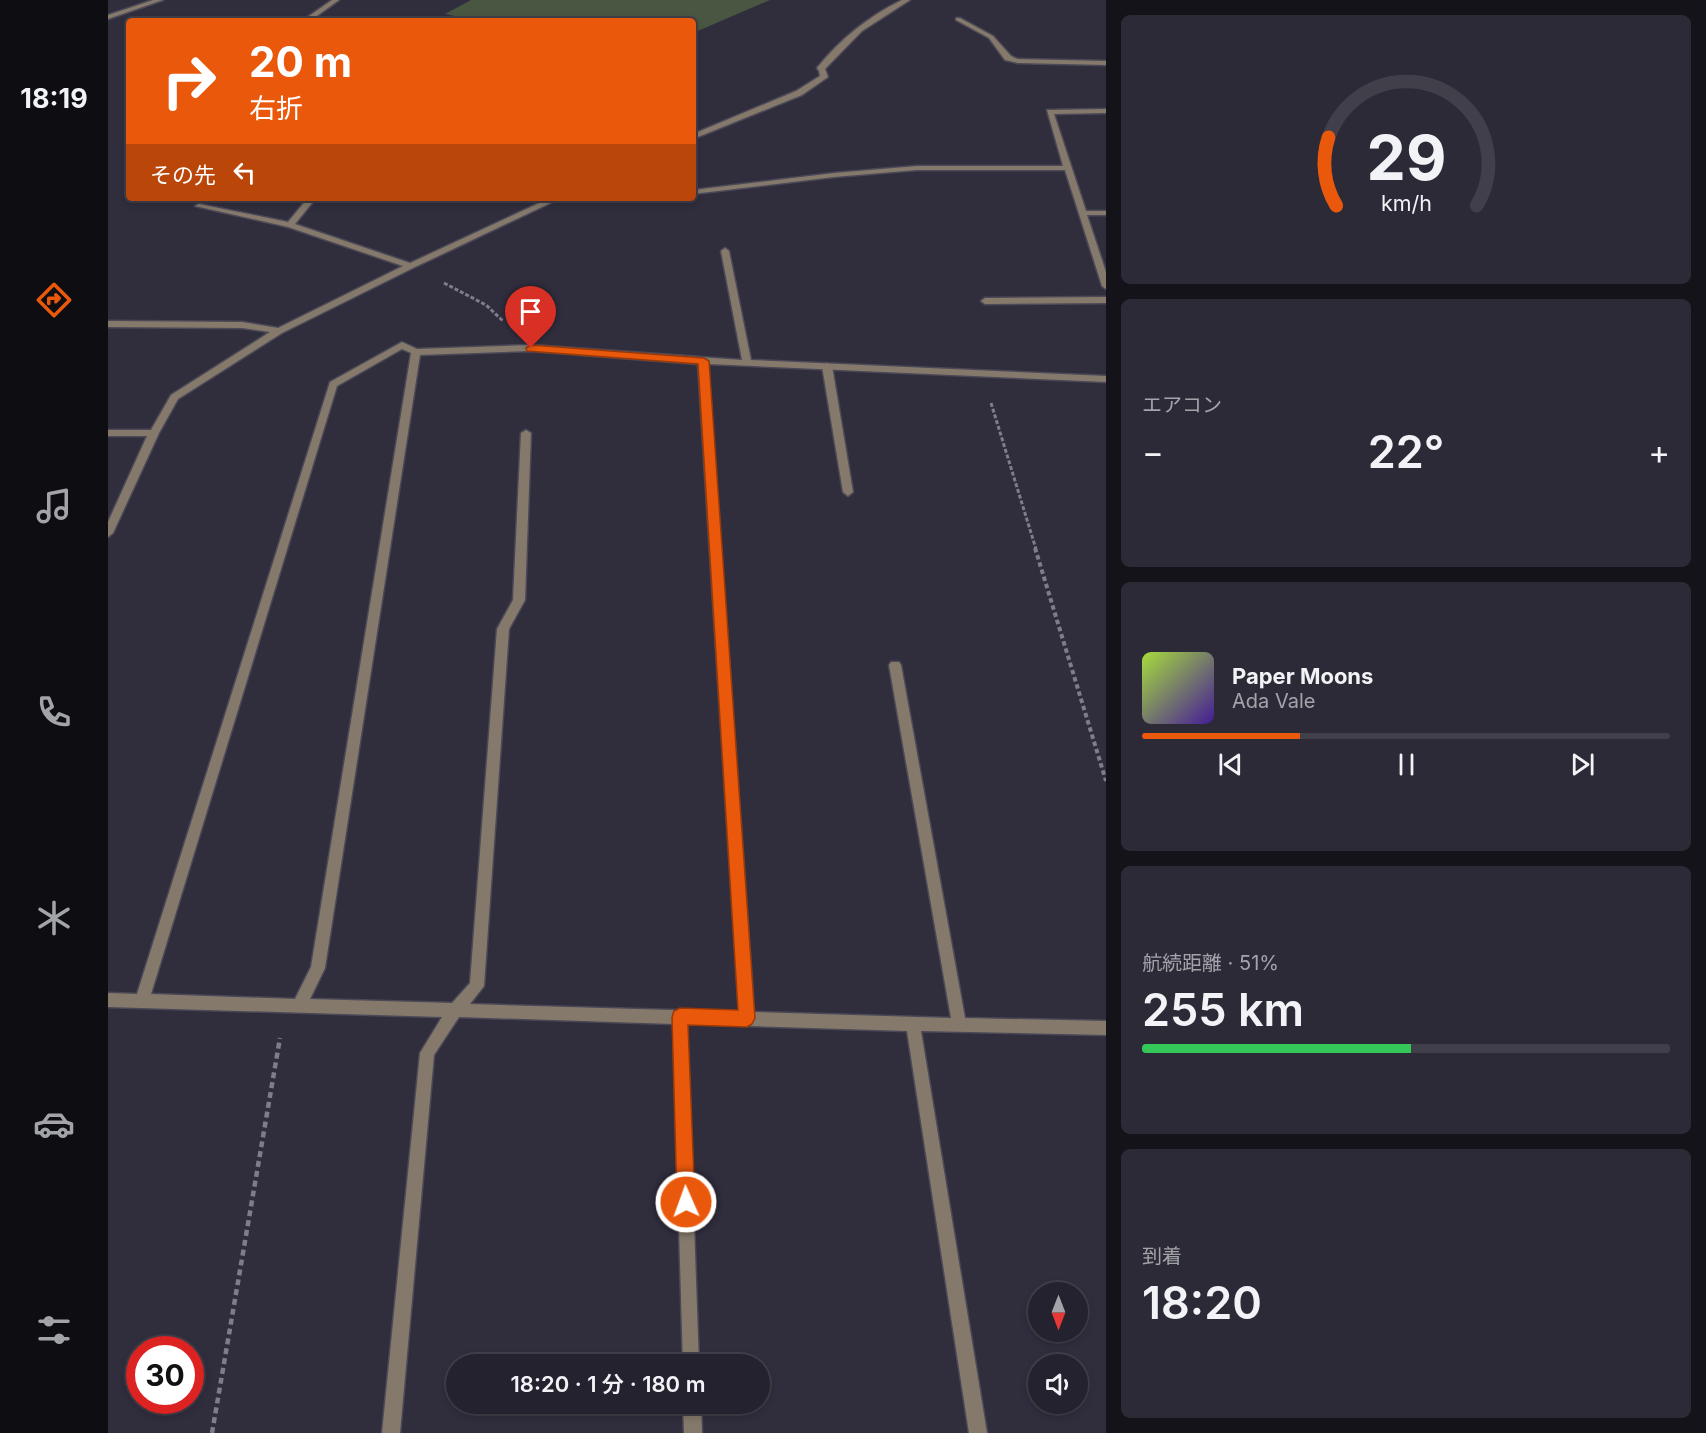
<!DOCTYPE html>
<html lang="ja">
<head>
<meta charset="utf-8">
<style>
  :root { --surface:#24222e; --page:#2c2a36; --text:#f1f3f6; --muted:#a3a4aa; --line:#413f4a; --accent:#ea580c }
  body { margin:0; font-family:Inter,"Noto Sans JP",sans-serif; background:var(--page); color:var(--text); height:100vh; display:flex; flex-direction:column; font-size:22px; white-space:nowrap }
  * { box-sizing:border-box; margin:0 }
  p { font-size:20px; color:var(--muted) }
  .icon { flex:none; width:33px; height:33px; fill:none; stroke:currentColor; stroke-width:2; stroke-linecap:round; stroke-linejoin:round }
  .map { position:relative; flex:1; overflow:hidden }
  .drawer { display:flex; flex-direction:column; gap:15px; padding:15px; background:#141319; width:600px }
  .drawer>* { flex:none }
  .hud { position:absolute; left:18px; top:18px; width:570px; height:183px; border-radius:6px; box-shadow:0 3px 9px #0003,0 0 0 2px var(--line); background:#ea580c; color:#fff; overflow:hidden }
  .needle { width:39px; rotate:180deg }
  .fabs { position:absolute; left:920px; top:1282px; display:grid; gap:12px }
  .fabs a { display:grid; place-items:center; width:60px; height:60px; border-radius:50%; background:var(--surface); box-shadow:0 3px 9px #0003,0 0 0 2px var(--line); font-size:30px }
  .speed { position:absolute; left:18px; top:1336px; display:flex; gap:12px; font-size:30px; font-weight:700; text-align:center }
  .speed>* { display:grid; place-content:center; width:78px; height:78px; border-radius:50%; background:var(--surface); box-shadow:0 3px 9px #0003,0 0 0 2px var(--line); line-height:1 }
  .speed .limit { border:9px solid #d22; background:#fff; color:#111 }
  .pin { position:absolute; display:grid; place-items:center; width:51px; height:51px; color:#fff; margin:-62px -26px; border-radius:50% 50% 50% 0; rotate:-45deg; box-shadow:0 0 6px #0007 }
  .pin .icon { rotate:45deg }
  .me { position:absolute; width:66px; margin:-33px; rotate:358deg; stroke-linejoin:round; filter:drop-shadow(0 0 4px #0008) }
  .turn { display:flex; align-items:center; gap:21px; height:126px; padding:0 24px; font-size:27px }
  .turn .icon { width:78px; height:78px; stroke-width:2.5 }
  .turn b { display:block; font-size:42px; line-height:51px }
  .then { display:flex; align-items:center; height:57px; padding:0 24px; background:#0003; gap:12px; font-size:22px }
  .big { font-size:45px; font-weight:600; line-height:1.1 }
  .drawer .card { flex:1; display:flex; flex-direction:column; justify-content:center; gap:9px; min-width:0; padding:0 21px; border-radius:9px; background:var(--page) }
  .drawer .dial { align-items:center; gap:0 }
  .dial svg { height:156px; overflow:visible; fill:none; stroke:var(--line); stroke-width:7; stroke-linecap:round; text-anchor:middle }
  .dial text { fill:var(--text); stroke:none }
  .song { display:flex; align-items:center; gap:18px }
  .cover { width:72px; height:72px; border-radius:9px; background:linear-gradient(135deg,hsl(80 70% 55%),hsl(260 70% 35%)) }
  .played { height:6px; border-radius:3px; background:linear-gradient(90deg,var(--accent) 30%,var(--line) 30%) }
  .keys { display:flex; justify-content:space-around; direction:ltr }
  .heat { display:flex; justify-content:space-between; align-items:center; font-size:33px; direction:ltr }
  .charge { height:9px; border-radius:4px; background:linear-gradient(90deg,#34c759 51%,var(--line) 0) }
  .trip { position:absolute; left:338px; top:1354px; width:324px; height:60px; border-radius:30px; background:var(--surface); box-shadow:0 3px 9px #0003,0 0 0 2px var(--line); font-weight:600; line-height:60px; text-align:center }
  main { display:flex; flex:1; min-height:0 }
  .menu { display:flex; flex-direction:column; width:108px; justify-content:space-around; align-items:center; background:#0e0e12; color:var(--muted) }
  .menu .icon { width:42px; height:42px }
  .menu .current { color:var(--accent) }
  .menu b { font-size:27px; color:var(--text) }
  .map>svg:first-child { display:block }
  .green { fill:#495642 }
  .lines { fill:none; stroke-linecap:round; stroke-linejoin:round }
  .lane-casing { stroke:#4b4857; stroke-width:3 }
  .street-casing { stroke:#4b4857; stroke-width:3 }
  .path-far2 { stroke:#807d8b; stroke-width:3; stroke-dasharray:4 2; stroke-linecap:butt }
  .path-far1 { stroke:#807d8b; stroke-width:4; stroke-dasharray:4.5 3; stroke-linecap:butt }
  .path { stroke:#807d8b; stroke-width:4.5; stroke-dasharray:6 4; stroke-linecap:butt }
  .lane { fill:#84796a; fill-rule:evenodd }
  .street { fill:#84796a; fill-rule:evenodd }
  .route { fill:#ea580c; stroke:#983908; stroke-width:1.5 }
</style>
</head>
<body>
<main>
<nav class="menu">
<b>18:19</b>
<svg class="icon current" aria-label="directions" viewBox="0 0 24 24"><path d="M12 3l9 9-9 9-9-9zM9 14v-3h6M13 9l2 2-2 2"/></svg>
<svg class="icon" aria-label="music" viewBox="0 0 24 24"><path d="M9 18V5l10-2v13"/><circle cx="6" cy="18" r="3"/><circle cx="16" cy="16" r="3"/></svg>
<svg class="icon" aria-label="phone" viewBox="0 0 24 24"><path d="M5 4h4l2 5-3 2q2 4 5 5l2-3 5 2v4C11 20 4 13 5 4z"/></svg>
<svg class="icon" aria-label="climate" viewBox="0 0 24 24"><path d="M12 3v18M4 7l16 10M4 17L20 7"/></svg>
<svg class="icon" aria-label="car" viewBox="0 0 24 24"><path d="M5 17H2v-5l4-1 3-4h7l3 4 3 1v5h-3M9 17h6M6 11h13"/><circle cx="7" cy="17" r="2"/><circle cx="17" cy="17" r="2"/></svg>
<svg class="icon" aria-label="filters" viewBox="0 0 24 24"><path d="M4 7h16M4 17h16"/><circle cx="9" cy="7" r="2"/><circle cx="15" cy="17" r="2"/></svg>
</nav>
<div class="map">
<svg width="998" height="1433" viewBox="0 0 998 1433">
  <rect width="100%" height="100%" fill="#302d3d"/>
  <!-- green -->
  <path class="green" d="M363,0H662L585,33V21H371L337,14Z"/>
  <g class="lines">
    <defs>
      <path id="lane" d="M848,18H852L885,36L903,56L914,61L910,63L897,60L881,38L848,20Z
        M710,66H716L720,77L694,95L585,139V134L688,91L712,76Z
        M998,297V303L877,304L873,301L877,298Z
        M719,363L724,366L745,492L740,496L735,492L714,366Z"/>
      <path id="street" d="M45,0H55L0,19V15Z
        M224,0H231L202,21H194Z
        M794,0H802L754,31L716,70H710L709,68C732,39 761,16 794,0Z
        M907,59L998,61V65L910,63L906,61Z
        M998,109V113L946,114L978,211H998V215H979L998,272V289L994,286L957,170H809L726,177L585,194V190L726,173L809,166H955L939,110Z
        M200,198H208L187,224L302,263L442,198H453L305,268L174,333L70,399L51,433L5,533L0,537V522L39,436H0V430H43L63,395L162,332L134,328L0,327V321L134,322L170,328L295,266L180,227L87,206L91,204L180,222Z
        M504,198H537C530,202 511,202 504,198Z
        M617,248L621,251L643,360L998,376V382L600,364L646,1012L843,1018L781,665L783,662H791L793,665L857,1018L998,1021V1035L813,1031L879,1433H861L799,1031L579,1024L591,1365H575L565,1024L351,1017L326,1055L292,1433H274L312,1053L334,1017L0,1007V993L29,994L222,382L294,342L309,349L423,345L634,360L613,251ZM294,349L303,353L203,967L187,999L43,994L229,386ZM423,351L590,364L631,1012L362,1004L376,986L401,629L417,600L423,433L418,430L413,433L405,600L389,629L362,983L344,1003L202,999L217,968L312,355Z
        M575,1404H593L594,1433H576Z"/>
    </defs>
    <!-- lane casing -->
    <use href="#lane" class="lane-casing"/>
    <!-- street casing -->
    <use href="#street" class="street-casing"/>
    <!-- path-far2 -->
    <path class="path-far2" d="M336,283L378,305L395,321
      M883,403L928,549"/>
    <!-- path-far1 -->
    <path class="path-far1" d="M927,548L998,781"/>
    <!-- path -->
    <path class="path" d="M104,1433L172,1038"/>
    <!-- lane -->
    <use href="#lane" class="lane"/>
    <!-- street -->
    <use href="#street" class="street"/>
  </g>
  <!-- route -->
  <path class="route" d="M423,345L596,358L601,361L647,1018L644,1024L639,1027L580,1025L587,1202L584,1209L578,1211L571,1209L569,1202L564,1017L566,1011L572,1008L630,1010L590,364L419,351L418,348Z"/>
</svg>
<div class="fabs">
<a><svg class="needle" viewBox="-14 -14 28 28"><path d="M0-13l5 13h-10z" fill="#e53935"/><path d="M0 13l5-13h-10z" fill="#a3a4aa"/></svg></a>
<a><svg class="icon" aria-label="sound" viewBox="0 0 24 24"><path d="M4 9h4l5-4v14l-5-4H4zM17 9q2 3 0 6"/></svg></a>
</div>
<div class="speed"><div class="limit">30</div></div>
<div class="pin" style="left:423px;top:348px;background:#d93025"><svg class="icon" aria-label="arrive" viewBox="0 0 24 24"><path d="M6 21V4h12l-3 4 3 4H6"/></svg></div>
<svg class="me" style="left:578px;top:1202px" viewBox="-20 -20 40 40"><circle r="17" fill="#ea580c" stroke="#fff" stroke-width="3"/><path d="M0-11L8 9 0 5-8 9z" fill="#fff"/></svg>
<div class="trip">18:20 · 1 分 · 180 m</div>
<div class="hud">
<div class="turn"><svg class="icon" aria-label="right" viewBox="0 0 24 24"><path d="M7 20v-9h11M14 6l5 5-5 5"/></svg><div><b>20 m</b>右折</div></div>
<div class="then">その先<svg class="icon" aria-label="left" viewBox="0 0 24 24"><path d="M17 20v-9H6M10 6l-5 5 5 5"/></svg></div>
</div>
</div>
<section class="drawer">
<div class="card dial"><svg viewBox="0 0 100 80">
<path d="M14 69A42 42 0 1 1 86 69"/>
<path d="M14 69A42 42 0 0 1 10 34" stroke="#ea580c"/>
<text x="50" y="56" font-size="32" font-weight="700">29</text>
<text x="50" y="72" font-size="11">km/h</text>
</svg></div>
<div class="card"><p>エアコン</p>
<div class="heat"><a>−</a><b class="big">22°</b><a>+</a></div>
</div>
<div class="card">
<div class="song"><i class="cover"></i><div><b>Paper Moons</b><p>Ada Vale</p></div></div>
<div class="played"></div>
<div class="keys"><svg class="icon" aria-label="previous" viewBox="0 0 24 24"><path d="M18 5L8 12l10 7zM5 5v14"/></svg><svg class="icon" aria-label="pause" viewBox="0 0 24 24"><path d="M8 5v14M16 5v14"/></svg><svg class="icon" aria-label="next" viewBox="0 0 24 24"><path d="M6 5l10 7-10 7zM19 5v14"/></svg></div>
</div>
<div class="card"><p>航続距離 · 51%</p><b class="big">255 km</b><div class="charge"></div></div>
<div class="card"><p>到着</p><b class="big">18:20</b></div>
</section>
</main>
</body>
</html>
